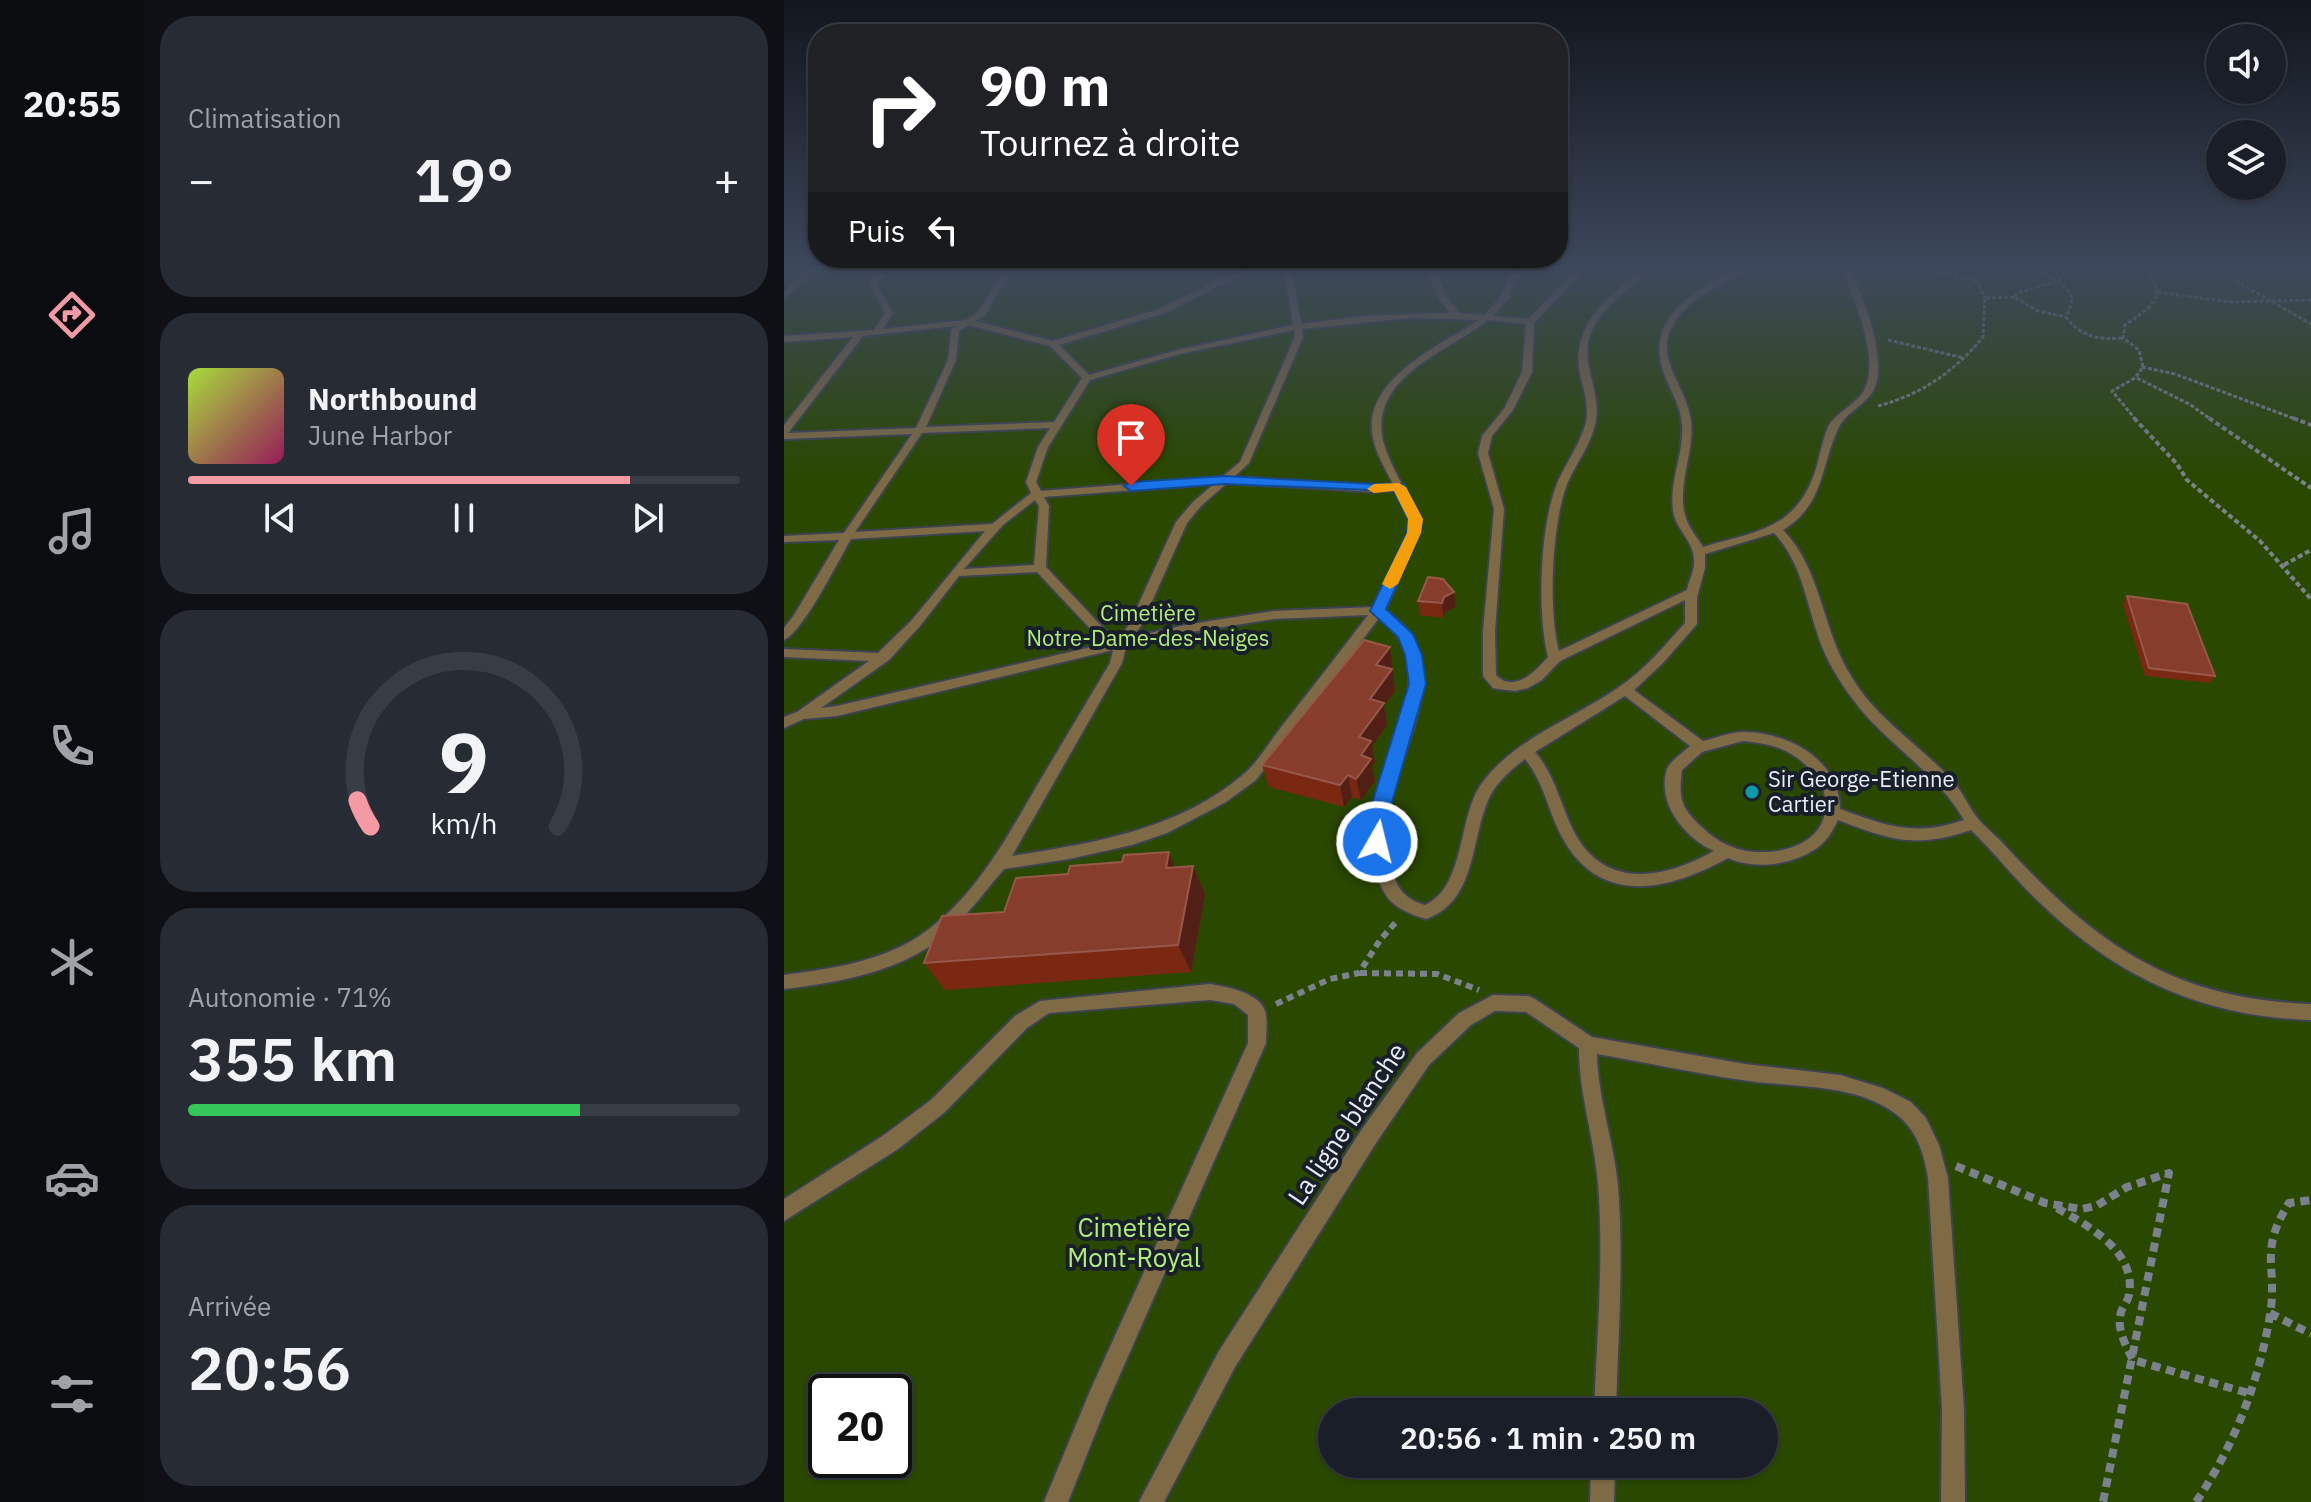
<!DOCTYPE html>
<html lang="fr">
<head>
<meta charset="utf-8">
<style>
  :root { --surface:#191e28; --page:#262b34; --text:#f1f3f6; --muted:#9fa2a8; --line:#373c45; --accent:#f49aa4 }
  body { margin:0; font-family:"IBM Plex Sans",sans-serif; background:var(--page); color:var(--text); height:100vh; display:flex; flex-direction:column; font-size:30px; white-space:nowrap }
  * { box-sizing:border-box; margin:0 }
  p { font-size:26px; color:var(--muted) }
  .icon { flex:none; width:44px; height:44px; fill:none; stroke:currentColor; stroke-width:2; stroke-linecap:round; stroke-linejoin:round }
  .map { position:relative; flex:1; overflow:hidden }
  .side { display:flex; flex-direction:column; gap:16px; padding:16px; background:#0e1016; width:640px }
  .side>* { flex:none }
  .guide { position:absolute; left:24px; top:24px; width:760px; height:244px; border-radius:32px; box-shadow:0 2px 6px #0004,0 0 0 2px var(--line); background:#202124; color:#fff; overflow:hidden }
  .controls { position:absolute; left:1422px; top:24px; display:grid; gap:16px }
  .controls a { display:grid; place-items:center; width:80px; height:80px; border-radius:50%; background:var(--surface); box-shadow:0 2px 6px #0004,0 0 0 2px var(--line); font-size:40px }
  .speed { position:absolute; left:24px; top:1374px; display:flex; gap:16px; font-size:40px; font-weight:700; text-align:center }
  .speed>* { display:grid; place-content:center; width:104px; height:104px; border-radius:50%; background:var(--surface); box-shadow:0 2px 6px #0004,0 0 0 2px var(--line); line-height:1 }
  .speed .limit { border:4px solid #111; border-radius:12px; background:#fff; color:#111 }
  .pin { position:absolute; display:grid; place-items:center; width:68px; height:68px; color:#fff; margin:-82px -34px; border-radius:50% 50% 50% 0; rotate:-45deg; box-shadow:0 0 8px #0007 }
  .pin .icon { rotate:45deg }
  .me { position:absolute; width:88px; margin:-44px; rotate:8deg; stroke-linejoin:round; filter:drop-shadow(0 0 6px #0008) }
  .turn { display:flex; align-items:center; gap:28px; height:168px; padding:0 40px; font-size:36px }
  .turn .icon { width:104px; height:104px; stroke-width:2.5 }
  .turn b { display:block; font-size:56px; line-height:68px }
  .then { display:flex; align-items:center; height:76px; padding:0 40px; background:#0003; gap:16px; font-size:30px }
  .big { font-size:60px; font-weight:600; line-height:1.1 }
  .side .widget { flex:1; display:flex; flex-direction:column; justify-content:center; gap:12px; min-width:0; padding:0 28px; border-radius:32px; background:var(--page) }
  .side .dial { align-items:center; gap:0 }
  .dial svg { height:208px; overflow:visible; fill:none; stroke:var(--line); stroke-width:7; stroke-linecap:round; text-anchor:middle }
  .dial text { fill:var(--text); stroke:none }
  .song { display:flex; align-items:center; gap:24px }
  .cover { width:96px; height:96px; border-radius:12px; background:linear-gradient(135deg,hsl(80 70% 55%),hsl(330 70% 35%)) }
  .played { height:8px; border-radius:4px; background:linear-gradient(90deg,var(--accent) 80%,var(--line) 80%) }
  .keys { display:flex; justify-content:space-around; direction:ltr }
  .heat { display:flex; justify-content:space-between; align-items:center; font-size:44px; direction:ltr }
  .charge { height:12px; border-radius:6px; background:linear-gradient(90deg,#34c759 71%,var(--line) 0) }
  .trip { position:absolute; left:534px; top:1398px; width:460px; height:80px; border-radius:40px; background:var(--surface); box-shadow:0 2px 6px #0004,0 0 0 2px var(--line); font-weight:600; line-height:80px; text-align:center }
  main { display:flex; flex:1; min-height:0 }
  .menu { display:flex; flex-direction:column; width:144px; justify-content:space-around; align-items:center; background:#0a0c10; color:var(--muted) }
  .menu .icon { width:56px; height:56px }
  .menu .selected { color:var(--accent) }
  .menu b { font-size:36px; color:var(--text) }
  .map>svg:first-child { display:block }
  .green { fill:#2a4800; fill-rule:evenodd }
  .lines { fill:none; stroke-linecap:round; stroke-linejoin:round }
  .lane-casing { stroke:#3d4350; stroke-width:4 }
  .path-far3 { stroke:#7c828d; stroke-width:3; stroke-dasharray:4 2; stroke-linecap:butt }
  .path-far2 { stroke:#7c828d; stroke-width:4; stroke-dasharray:5 3; stroke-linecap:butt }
  .path-far1 { stroke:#7c828d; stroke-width:6; stroke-dasharray:7 5; stroke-linecap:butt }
  .path { stroke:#7c828d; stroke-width:8; stroke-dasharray:9 6; stroke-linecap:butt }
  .lane { fill:#7e6b46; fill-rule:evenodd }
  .wall { fill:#7b2813 }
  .shaded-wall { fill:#521f16 }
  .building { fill:#873d2b; stroke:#96584b; stroke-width:2 }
  .route { fill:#1a73e8; stroke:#114b97; stroke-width:2 }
  .slow { fill:#f59e0b }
  .culture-dot { fill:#0f9aa8; stroke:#181f2b; stroke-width:3 }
  .labels { text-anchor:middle; stroke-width:8; stroke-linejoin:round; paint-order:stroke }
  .park-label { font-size:22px; fill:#b2ec79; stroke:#181f2b }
  .poi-label { font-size:22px; fill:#e7ecf5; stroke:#181f2b; text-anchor:start }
  .near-street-label { font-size:26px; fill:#e7ecf5; stroke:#181f2b }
  .near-park-label { font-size:26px; fill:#b2ec79; stroke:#181f2b }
</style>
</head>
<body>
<main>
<nav class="menu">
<b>20:55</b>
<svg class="icon selected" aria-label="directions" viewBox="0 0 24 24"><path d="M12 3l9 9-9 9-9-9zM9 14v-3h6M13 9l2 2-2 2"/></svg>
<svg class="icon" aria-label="music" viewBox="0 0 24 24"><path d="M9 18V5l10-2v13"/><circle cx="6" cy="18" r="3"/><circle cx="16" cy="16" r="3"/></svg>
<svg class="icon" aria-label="phone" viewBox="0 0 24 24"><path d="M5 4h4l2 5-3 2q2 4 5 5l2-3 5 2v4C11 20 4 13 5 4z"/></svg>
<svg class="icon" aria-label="climate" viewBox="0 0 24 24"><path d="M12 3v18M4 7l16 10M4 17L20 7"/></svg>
<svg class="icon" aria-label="car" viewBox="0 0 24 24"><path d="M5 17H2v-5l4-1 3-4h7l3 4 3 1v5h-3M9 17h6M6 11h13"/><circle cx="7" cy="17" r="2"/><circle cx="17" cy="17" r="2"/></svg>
<svg class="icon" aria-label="filters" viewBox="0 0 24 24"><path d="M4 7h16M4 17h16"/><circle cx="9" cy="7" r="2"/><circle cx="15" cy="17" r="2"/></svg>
</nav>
<section class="side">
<div class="widget"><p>Climatisation</p>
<div class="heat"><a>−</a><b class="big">19°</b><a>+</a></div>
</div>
<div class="widget">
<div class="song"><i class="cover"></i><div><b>Northbound</b><p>June Harbor</p></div></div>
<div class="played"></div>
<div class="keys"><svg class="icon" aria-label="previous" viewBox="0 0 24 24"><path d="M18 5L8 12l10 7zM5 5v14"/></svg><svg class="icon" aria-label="pause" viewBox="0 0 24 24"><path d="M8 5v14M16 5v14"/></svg><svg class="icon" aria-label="next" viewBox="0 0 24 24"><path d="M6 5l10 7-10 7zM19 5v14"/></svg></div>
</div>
<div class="widget dial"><svg viewBox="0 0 100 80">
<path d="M14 69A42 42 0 1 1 86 69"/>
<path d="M14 69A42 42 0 0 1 9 59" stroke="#f49aa4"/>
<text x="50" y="56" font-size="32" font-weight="700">9</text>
<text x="50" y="72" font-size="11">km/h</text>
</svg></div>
<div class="widget"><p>Autonomie · 71%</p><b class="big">355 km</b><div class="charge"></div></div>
<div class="widget"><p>Arrivée</p><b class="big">20:56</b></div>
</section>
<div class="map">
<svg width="1527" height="1502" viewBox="0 0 1527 1502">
  <rect width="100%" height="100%" fill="#212835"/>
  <!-- green -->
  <path class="green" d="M0,269H1527V1502H0ZM42,1392H110V1460H42ZM548,1412H980V1464H548Z"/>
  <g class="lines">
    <defs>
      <path id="lane" d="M23,269H31L0,299V292Z
        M96,269H104L93,284L94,288L109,313L99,329L182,320L195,311L221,269H229L201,315L191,321L269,341L375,309L458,269H468L381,313L275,345L305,375L394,350L509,325L500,269H508L517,324L578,316L666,313L654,298L643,269H651L662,297L676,313L700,315L716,298L729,269H737L725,298L709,316L744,319L794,269H802L750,323L748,372L729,410L708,436L704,453L720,509L711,631L712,675C730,694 752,671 764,657C753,613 756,532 771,489C779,466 796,446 802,422C805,406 800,390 796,374C789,339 807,312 833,290C843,281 854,269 868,269C848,289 821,303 808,330C794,361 817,388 812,420C808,444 791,464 782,487C768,526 764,611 775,651L903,590C905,580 911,570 910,560C910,541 891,529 889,510C885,481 900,454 898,425C897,406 886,390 880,373C866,338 885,310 914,291C928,281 947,269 964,269C937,288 902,296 887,329C873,358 898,383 905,411C915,446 892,480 901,515C904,527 913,537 919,547C966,533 1007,531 1028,480C1035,463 1037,444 1044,427C1051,413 1070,406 1079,392C1098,363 1070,298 1058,269H1066C1079,300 1095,335 1094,370C1094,405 1064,406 1054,429C1036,467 1041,504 999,530C1038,570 1038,630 1067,676C1092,719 1135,744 1168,780C1179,792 1185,808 1195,820C1204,830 1216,839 1225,850C1315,947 1391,999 1527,1004V1020C1416,1016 1334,978 1254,901C1230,878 1210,852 1187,830C1131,849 1107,840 1054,820C1048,832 1042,843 1030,850C1006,865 970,870 944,858C886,890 816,908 778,837C764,811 760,782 741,759C728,769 714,781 706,796C686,837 694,901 642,919C613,910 600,902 592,871C587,853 585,836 588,817C598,757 662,663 595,618L472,780L442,802L383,833L348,845L285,859L220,869C202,890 186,912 167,930C122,971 58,982 0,989V975C44,969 90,963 129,940C187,905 221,841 254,784C278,744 302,703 326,663L329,650L53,716L20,719L0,728V717L13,712L85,661L0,657V649L94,653L128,620L201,531L67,539C54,561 20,631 0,640V628L10,615L55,540L0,542V536L60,533L128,434L0,439V425L69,337L0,342V336L90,330L101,313L85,284ZM626,318L695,320C655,346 577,380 589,438C592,454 602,470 609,484L591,486L450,477L465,463L519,337L518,329ZM704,320L742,324L738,372L720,409L698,436L694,453L710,509L699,631V676L709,688L714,689L731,691L744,688L758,680L776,661L901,600V623C880,646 861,670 835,687C790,719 728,739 696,786C674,819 681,887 641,905C620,899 612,887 607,867C602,850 601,835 603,818C612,750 680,662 601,610L636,533L637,519C626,498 601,458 598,435C590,375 665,351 704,320ZM185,325L266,346L298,378L270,422L142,427L172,360L175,331ZM172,326L167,330L164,360L132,428L4,433L79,336ZM510,330L511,337L456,462L438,477L257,491L252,482L264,447L306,380L396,354ZM266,428L254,447L242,482L247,493L208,524L71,532L138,433ZM443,483L591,492L611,490L625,519L624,533L590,607L489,611L401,625L348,637L357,626L403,523L417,506ZM430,484L409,502L392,522L345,625L335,637L323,632L262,567L265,506L260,497ZM251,500L255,506L250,565L180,569L219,525ZM990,533C1024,569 1023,620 1045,662C1057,684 1071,704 1088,722C1120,755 1157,780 1180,820C1131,837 1103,826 1056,809C1056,761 1006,733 962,732C948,731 932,738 919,741L850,690L879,663L913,624V597L921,568V554ZM253,572L315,638L325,643L53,706L37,708L105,660L136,626L175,576ZM584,615C556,652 527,689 498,726C486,741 475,761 460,774C395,830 309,843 228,856L338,663L342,647L401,633L489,619ZM841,696L906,746C899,753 887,760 883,769C872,803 901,838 930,851C880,879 820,891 789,830C776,803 771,775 751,752ZM959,741C971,742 984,744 995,748C1023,759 1051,789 1039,820C1028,850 984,856 958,850C945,847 930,839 920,829C898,809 894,801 898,770L918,752Z
        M426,984C442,987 475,992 481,1011C484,1020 482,1033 482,1043L323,1404L284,1502H260L306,1391L464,1043V1015L450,1004L426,1000L265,1013L243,1028L161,1112L114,1149L0,1221V1199L100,1135L147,1100L231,1016L256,1001Z
        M709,995L745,996L751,999L808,1037L961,1064L1056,1075L1099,1088L1127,1102L1142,1118L1155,1145L1164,1178L1180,1409L1181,1502H1157L1158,1409L1144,1178C1140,1153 1133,1130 1112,1114C1070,1082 1008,1088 958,1080C909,1073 861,1062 813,1054C814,1099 830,1142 834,1186C840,1261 834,1337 832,1412H810C813,1336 820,1259 814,1183C810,1137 795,1094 795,1048L742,1012L711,1011L687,1025L645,1065L592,1143L451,1367L380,1502H355L435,1351L578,1129L633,1053L675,1013Z
        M807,1464H831L830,1502H806Z"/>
    </defs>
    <!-- lane casing -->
    <use href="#lane" class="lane-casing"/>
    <!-- path-far3 -->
    <path class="path-far3" d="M1141,269L1193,281
      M1187,269L1201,298
      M1252,269L1272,280
      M1286,269L1273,281C1290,294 1291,297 1282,317C1297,337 1315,340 1339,338
      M1431,269L1527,324
      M1273,281L1233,293L1230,297L1254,311L1282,317
      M1374,292L1446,302L1527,300
      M1104,340L1180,358
      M1358,367L1391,374L1514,420
      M1353,378L1405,404L1428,420
      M1094,406C1138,394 1170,372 1199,337L1201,298L1230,297
      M1352,420L1328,391L1351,378L1359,367L1355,350L1339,338L1341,325C1366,307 1385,300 1362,269"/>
    <!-- path-far2 -->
    <path class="path-far2" d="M1350,418L1393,464L1403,480L1476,541L1527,599
      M1425,418L1527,488
      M1509,418L1527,425
      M1500,565L1527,550"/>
    <!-- path-far1 -->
    <path class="path-far1" d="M576,973L653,974L695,990
      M492,1004L546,979L575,973L596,940L613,921"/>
    <!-- path -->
    <path class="path" d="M1172,1166L1261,1203L1297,1209L1312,1206L1343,1187L1385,1173L1319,1502
      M1273,1208C1304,1226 1353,1251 1345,1295C1344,1301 1339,1306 1337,1312C1332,1328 1342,1346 1349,1360L1464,1393
      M1486,1313L1527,1334
      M1412,1502C1450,1446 1475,1382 1486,1315C1494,1266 1474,1252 1505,1203L1527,1200"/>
    <!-- lane -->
    <use href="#lane" class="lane"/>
  </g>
  <!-- wall -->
  <path class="wall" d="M670,592L672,607L661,612L659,618L636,615L634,601Z
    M1343,596L1431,676L1426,683L1361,676L1339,604Z
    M609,669L608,670L611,691L600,706L603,725L588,746L591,763L588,766L591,781L577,800L568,797L560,807L485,787L478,765Z
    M409,866L421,894L407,972L161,990L140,963L220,912L391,867Z"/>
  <!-- shaded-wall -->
  <path class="shaded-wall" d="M670,592L672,607L661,612L659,618L658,603L660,597Z
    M606,647L611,691L600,706L603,725L588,746L591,763L588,766L591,781L577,800L572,779L575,737L592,665Z
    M564,775L568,797L560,807L556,785Z
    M385,852L397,881L382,868Z
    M409,866L421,894L407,972L394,945Z"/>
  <!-- building -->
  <path class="building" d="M644,577L659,579L670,592L660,597L658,603L634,601Z
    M1343,596L1403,604L1431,676L1365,668Z
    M580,640L606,647L592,665L608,669L586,699L600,703L575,737L587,741L577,755L587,759L572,779L564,775L556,785L478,765Z
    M385,852L382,868L409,866L394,945L140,963L158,916L220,912L232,878L284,874L286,866L338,862L340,855Z"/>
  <!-- sky -->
  <linearGradient id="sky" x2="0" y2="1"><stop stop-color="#12161d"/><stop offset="0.56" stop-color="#3d485c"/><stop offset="1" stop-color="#3d485c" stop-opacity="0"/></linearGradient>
  <rect width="1527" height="479" fill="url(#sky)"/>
  <!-- route -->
  <path class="route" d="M441,476L591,484H620L639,519L637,533L602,609L629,634L638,655L642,684L602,823L603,842L600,848H586L582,823L625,684L621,655L614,637L586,611L623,533L624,519L610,491L441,484L347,491L340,486L347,482Z"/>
  <!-- slow -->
  <path class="slow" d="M615,483L622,487L639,519L637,533L614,584L606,589L598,584L623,533L624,519L610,491L590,493L583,489L590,484Z"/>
  <!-- markers -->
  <circle class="culture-dot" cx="968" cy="792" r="8"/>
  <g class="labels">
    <!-- park labels -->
    <g class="park-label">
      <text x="364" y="621">Cimetière<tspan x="364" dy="25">Notre-Dame-des-Neiges</tspan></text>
    </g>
    <!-- poi labels -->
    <g class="poi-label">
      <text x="984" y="787">Sir George-Etienne<tspan x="984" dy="25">Cartier</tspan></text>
    </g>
    <!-- near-street labels -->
    <g class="near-street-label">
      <text transform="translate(563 1124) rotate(-56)" y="9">La ligne blanche</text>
    </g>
    <!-- near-park labels -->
    <g class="near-park-label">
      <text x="350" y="1237">Cimetière<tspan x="350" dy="30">Mont-Royal</tspan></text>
    </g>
  </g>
</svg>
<div class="controls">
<a><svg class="icon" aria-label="sound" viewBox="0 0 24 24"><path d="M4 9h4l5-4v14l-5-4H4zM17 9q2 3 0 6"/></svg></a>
<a><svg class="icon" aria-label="layers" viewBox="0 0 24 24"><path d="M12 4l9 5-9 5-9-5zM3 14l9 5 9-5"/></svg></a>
</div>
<div class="speed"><div class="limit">20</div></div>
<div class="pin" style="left:347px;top:486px;background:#d93025"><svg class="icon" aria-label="arrive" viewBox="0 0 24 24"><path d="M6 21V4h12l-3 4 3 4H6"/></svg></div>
<svg class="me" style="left:593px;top:842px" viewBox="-20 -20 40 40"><circle r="17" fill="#1a73e8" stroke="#fff" stroke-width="3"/><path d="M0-11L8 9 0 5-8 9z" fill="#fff"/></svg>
<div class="trip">20:56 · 1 min · 250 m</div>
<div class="guide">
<div class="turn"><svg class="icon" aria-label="right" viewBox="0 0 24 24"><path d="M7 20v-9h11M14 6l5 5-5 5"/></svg><div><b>90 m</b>Tournez à droite</div></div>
<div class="then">Puis<svg class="icon" aria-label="left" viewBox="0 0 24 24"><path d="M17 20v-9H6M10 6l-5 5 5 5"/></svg></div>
</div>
</div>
</main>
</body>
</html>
